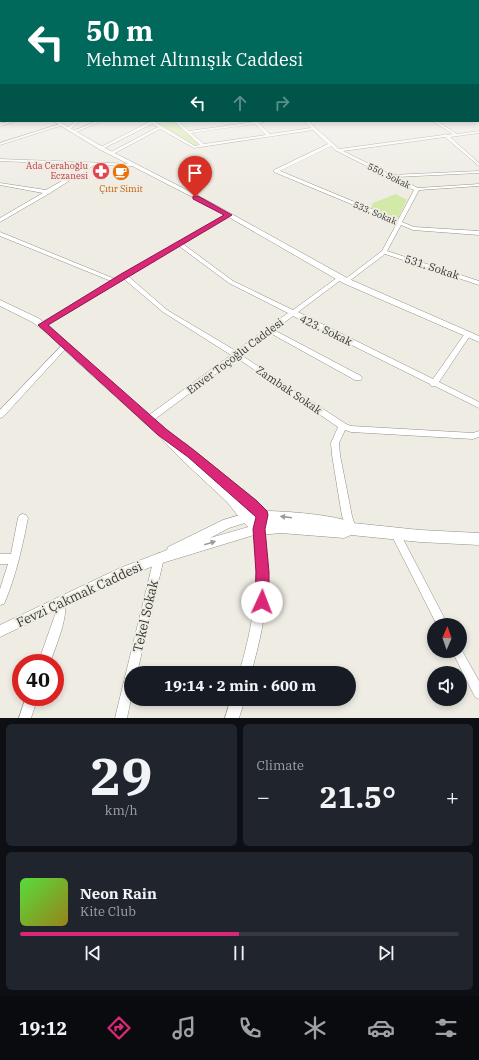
<!DOCTYPE html>
<html lang="en">
<head>
<meta charset="utf-8">
<style>
  :root { --surface:#171b24; --page:#20242c; --text:#f1f3f6; --muted:#9ea1a6; --line:#363941; --accent:#db2777 }
  body { margin:0; font-family:"IBM Plex Serif",serif; background:var(--page); color:var(--text); height:100vh; display:flex; flex-direction:column; font-size:15px; white-space:nowrap }
  * { box-sizing:border-box; margin:0 }
  p { font-size:13px; color:var(--muted) }
  .icon { flex:none; width:22px; height:22px; fill:none; stroke:currentColor; stroke-width:2; stroke-linecap:round; stroke-linejoin:round }
  .map { position:relative; height:718px; overflow:hidden }
  .panel { display:flex; flex-direction:column; gap:6px; padding:6px; background:#0d0f14; flex:1 }
  .panel>* { flex:none }
  .banner { position:absolute; left:0px; top:0px; width:479px; height:122px; box-shadow:0 2px 6px #0003; background:#00695c; color:#fff; overflow:hidden }
  .needle { width:26px; rotate:2deg }
  .controls { position:absolute; left:427px; top:618px; display:grid; gap:8px }
  .controls a { display:grid; place-items:center; width:40px; height:40px; border-radius:50%; background:var(--surface); box-shadow:0 2px 6px #0003; font-size:20px }
  .speed { position:absolute; left:12px; top:654px; display:flex; gap:8px; font-size:20px; font-weight:700; text-align:center }
  .speed>* { display:grid; place-content:center; width:52px; height:52px; border-radius:50%; background:var(--surface); box-shadow:0 2px 6px #0003; line-height:1 }
  .speed .limit { border:6px solid #d22; background:#fff; color:#111 }
  .pin { position:absolute; display:grid; place-items:center; width:34px; height:34px; color:#fff; margin:-41px -17px; border-radius:50% 50% 50% 0; rotate:-45deg; box-shadow:0 0 4px #0007 }
  .pin .icon { rotate:45deg }
  .me { position:absolute; width:44px; margin:-22px; rotate:2deg; stroke-linejoin:round; filter:drop-shadow(0 0 3px #0008) }
  .turn { display:flex; align-items:center; gap:14px; height:84px; padding:0 20px; font-size:18px }
  .turn .icon { width:52px; height:52px; stroke-width:2.5 }
  .turn b { display:block; font-size:28px; line-height:34px }
  .lanes { display:flex; align-items:center; height:38px; padding:0 20px; background:#0003; justify-content:center; gap:20px; direction:ltr }
  .lanes .off { opacity:.35 }
  .big { font-size:30px; font-weight:700; line-height:1.1 }
  .panel .tile { flex:1; display:flex; flex-direction:column; justify-content:center; gap:6px; min-width:0; padding:0 14px; border-radius:6px; background:var(--page) }
  .panel .dial { align-items:center; gap:0 }
  .dial b { font-size:52px; line-height:1 }
  .song { display:flex; align-items:center; gap:12px }
  .cover { width:48px; height:48px; border-radius:6px; background:linear-gradient(135deg,hsl(110 70% 55%),hsl(50 70% 35%)) }
  .played { height:4px; border-radius:2px; background:linear-gradient(90deg,var(--accent) 50%,var(--line) 50%) }
  .keys { display:flex; justify-content:space-around; direction:ltr }
  .heat { display:flex; justify-content:space-between; align-items:center; font-size:22px; direction:ltr }
  .panel .tiles { flex:1; display:grid; gap:6px; grid-template-columns:1fr 1fr }
  .tile:last-child { grid-column:span 2 }
  .trip { position:absolute; left:124px; top:666px; width:232px; height:40px; border-radius:20px; background:var(--surface); box-shadow:0 2px 6px #0003; font-weight:700; line-height:40px; text-align:center }
  .dock { display:flex; height:64px; justify-content:space-around; align-items:center; background:#090b0e; color:var(--muted) }
  .dock .icon { width:28px; height:28px }
  .dock .current { color:var(--accent) }
  .dock b { font-size:18px; color:var(--text) }
  .map>svg:first-child { display:block }
  .green { fill:#d3e9a8 }
  .lines { fill:none; stroke-linecap:round; stroke-linejoin:round }
  .minor-casing { stroke:#929088; stroke-width:1 }
  .tertiary-casing { stroke:#929088; stroke-width:1 }
  .secondary-casing { stroke:#929088; stroke-width:1 }
  .minor { fill:#fff; fill-rule:evenodd }
  .tertiary { fill:#fff; fill-rule:evenodd }
  .secondary { fill:#fff; fill-rule:evenodd }
  .oneway { fill:#9b9b99 }
  .route { fill:#db2777; stroke:#8e194d }
  .labels { text-anchor:middle; stroke-width:4; stroke-linejoin:round; paint-order:stroke }
  .far-health-label { font-size:9px; fill:#be3a42; stroke:#eeece3; text-anchor:end }
  .far-street-label { font-size:9px; fill:#373733; stroke:#eeece3 }
  .far-food-label { font-size:9px; fill:#c56008; stroke:#eeece3 }
  .street-label { font-size:11px; fill:#373733; stroke:#eeece3 }
  .near-street-label { font-size:13px; fill:#373733; stroke:#eeece3 }
</style>
</head>
<body>
<div class="map">
<svg width="479" height="718" viewBox="0 0 479 718">
  <rect width="100%" height="100%" fill="#eeece3"/>
  <!-- green -->
  <path class="green" d="M170,121H174L200,145L195,146L158,123Z
    M396,194L407,200L398,218H394L371,208L373,203Z"/>
  <g class="lines">
    <defs>
      <path id="minor" d="M478,99H479V101H478Z
        M478,107H479V109H478Z
        M11,121H17L0,126V124Z
        M76,121H80L69,130H67V128Z
        M97,121H102L74,133L71,132Z
        M148,121H157L155,122L195,146L200,145L174,121H178L189,131L254,122L253,121H269L259,123L270,134L311,128L304,121H308L339,149L443,135L445,134L447,135L453,134L432,121H437L457,134L479,131V133L450,137L479,163V166L445,137L343,151L391,175L479,171V173L396,177L418,188L479,184V186L419,190L402,222L414,227L479,231V235L413,230L401,225L387,251L479,281V285L385,254L348,282H344V280L382,251L397,223L274,172V170L328,144L313,130L194,148L160,129L113,154H111V152L158,127L152,124L102,149L99,148L149,122ZM255,124L266,135L204,144L191,133ZM331,146L335,150L414,190L398,220L280,171Z
        M60,124L63,125L0,145V143Z
        M0,159L134,164L136,165L134,166L94,165L50,193L0,222V218L43,193L0,185V183L46,190L90,165L0,161Z
        M229,213L231,214V216L183,244L233,281L293,310L338,277H342V279L298,312L433,379L466,332H470L471,334L439,382L479,402V408L435,386H431L430,384L293,316L274,330L361,376L362,378L361,380H355L270,333L241,355L346,424L351,426L473,433L479,431V437L473,439L351,432L345,430L339,443L340,455L352,516L356,529L354,532L351,533L348,532L342,516L332,455L331,443L338,427L237,358L151,422L148,423L145,422L144,420L145,418L231,355L163,312L124,279L45,327H41L40,325L41,323L111,281L0,236V232L115,279ZM179,246L229,283L288,313L236,351L167,310L128,276Z
        M63,344H67L68,346L3,417L0,418V410Z
        M23,514L26,515L28,518C22,548 16,576 4,604L0,605V589L8,564H0V554H11L18,518L20,515Z
        M397,528L400,530L403,539L448,625H437L394,540L392,533L394,530Z
        M159,553L162,555L164,558L137,673H131V699L127,718H115L154,558L156,555Z
        M60,598L64,599C70,614 55,648 50,663H38L55,615V603L56,599Z
        M460,647L479,681V699L475,697L452,651H460Z
        M26,697H38L31,718H19Z"/>
      <path id="tertiary" d="M247,513L251,515L252,518L251,521L229,528L210,538L259,524L263,525L264,529C271,583 266,621 251,673H239C253,626 260,584 254,535L159,564L127,576L0,637V625L120,568L167,550L168,547L223,520Z
        M231,699H245L239,718H225Z"/>
      <path id="secondary" d="M53,121H58L103,147L210,202L349,279L479,336V342L343,283L206,204L99,149Z
        M0,300L38,318L52,328L80,355L166,429L179,442L185,443L257,501L266,511C285,511 337,515 353,523L420,530L479,533V545L420,542L351,535L344,538L281,533L259,535L255,533L243,522L227,502L181,459L158,435L74,359L46,332L32,322L0,306ZM242,503L252,512H250Z"/>
    </defs>
    <!-- minor casing -->
    <use href="#minor" class="minor-casing"/>
    <!-- tertiary casing -->
    <use href="#tertiary" class="tertiary-casing"/>
    <!-- secondary casing -->
    <use href="#secondary" class="secondary-casing"/>
    <!-- minor -->
    <use href="#minor" class="minor"/>
    <!-- tertiary -->
    <use href="#tertiary" class="tertiary"/>
    <!-- secondary -->
    <use href="#secondary" class="secondary"/>
  </g>
  <!-- one-way arrows -->
  <defs><path id="oneway-solid" d="M-6-.8H1V-3.2L6.5 0L1 3.2V.8H-6Z"/></defs>
  <g class="oneway">
    <use href="#oneway-solid" transform="translate(286 517) rotate(-173)"/>
    <use href="#oneway-solid" transform="translate(210 543) rotate(-17)"/>
  </g>
  <!-- sky -->
  <linearGradient id="sky" x2="0" y2="1"><stop stop-color="#7eb6ed"/><stop offset="0.47" stop-color="#f7f6f2"/><stop offset="1" stop-color="#f7f6f2" stop-opacity="0"/></linearGradient>
  <rect width="479" height="191" fill="url(#sky)"/>
  <!-- route -->
  <path class="route" d="M193,196H198L232,215L48,325L166,429L195,451L257,501L267,511L268,515L265,529L269,572V602L267,606L262,608L257,606L255,602L256,572L253,529L256,517L188,457L158,435L38,325L121,274L224,215L193,199Z"/>
  <!-- icons -->
  <defs>
    <symbol id="pharmacy-disc" viewBox="-11 -11 22 22"><circle r="9.5" fill="#e0444e" stroke="#eeece3"/><path d="M-2-6h4v4h4v4h-4v4h-4v-4h-4v-4h4Z" fill="#fff"/></symbol>
    <symbol id="cafe-disc" viewBox="-11 -11 22 22"><circle r="9.5" fill="#e8710a" stroke="#eeece3"/><path d="M-5.5-4.5H6V0H3Q3 3.5 0 3.5H-2.5Q-5.5 3.5-5.5 0ZM3-3.2v2h1.7v-2ZM-6 4.5H4V6H-6Z" fill="#fff"/></symbol>
  </defs>
  <g fill-rule="evenodd">
    <use href="#pharmacy-disc" x="91" y="161" width="20" height="20"/>
    <use href="#cafe-disc" x="111" y="162" width="20" height="20"/>
  </g>
  <g class="labels">
    <!-- far-health labels -->
    <g class="far-health-label">
      <text x="88" y="169">Ada Cerahoğlu<tspan x="88" dy="10">Eczanesi</tspan></text>
    </g>
    <!-- far-street labels -->
    <g class="far-street-label">
      <text transform="translate(389 176) rotate(26)" y="3">550. Sokak</text>
      <text transform="translate(375 213) rotate(23)" y="3">533. Sokak</text>
    </g>
    <!-- far-food labels -->
    <g class="far-food-label">
      <text x="121" y="192">Çıtır Simit</text>
    </g>
    <!-- street labels -->
    <g class="street-label">
      <text transform="translate(432 267) rotate(18)" y="4">531. Sokak</text>
      <text transform="translate(326 330) rotate(26)" y="4">423. Sokak</text>
      <text transform="translate(235 356) rotate(-37)" y="4">Enver Toçoğlu Caddesi</text>
      <text transform="translate(289 390) rotate(34)" y="4">Zambak Sokak</text>
    </g>
    <!-- near-street labels -->
    <g class="near-street-label">
      <text transform="translate(79 594) rotate(-25)" y="5">Fevzi Çakmak Caddesi</text>
      <text transform="translate(145 616) rotate(-77)" y="5">Tekel Sokak</text>
    </g>
  </g>
</svg>
<div class="controls">
<a><svg class="needle" viewBox="-14 -14 28 28"><path d="M0-13l5 13h-10z" fill="#e53935"/><path d="M0 13l5-13h-10z" fill="#9ea1a6"/></svg></a>
<a><svg class="icon" aria-label="sound" viewBox="0 0 24 24"><path d="M4 9h4l5-4v14l-5-4H4zM17 9q2 3 0 6"/></svg></a>
</div>
<div class="speed"><div class="limit">40</div></div>
<div class="pin" style="left:195px;top:197px;background:#d93025"><svg class="icon" aria-label="arrive" viewBox="0 0 24 24"><path d="M6 21V4h12l-3 4 3 4H6"/></svg></div>
<svg class="me" style="left:262px;top:602px" viewBox="-20 -20 40 40"><circle r="19" fill="#fff"/><path d="M0-13L10 11 0 6-10 11z" fill="#db2777"/></svg>
<div class="trip">19:14 · 2 min · 600 m</div>
<div class="banner">
<div class="turn"><svg class="icon" aria-label="left" viewBox="0 0 24 24"><path d="M17 20v-9H6M10 6l-5 5 5 5"/></svg><div><b>50 m</b>Mehmet Altınışık Caddesi</div></div>
<div class="lanes"><svg class="icon" aria-label="left" viewBox="0 0 24 24"><path d="M17 20v-9H6M10 6l-5 5 5 5"/></svg><svg class="icon off" aria-label="ahead" viewBox="0 0 24 24"><path d="M12 20V5M6 11l6-6 6 6"/></svg><svg class="icon off" aria-label="right" viewBox="0 0 24 24"><path d="M7 20v-9h11M14 6l5 5-5 5"/></svg></div>
</div>
</div>
<section class="panel">
<div class="tiles">
<div class="tile dial"><b>29</b><p>km/h</p></div>
<div class="tile"><p>Climate</p>
<div class="heat"><a>−</a><b class="big">21.5°</b><a>+</a></div>
</div>
<div class="tile">
<div class="song"><i class="cover"></i><div><b>Neon Rain</b><p>Kite Club</p></div></div>
<div class="played"></div>
<div class="keys"><svg class="icon" aria-label="previous" viewBox="0 0 24 24"><path d="M18 5L8 12l10 7zM5 5v14"/></svg><svg class="icon" aria-label="pause" viewBox="0 0 24 24"><path d="M8 5v14M16 5v14"/></svg><svg class="icon" aria-label="next" viewBox="0 0 24 24"><path d="M6 5l10 7-10 7zM19 5v14"/></svg></div>
</div>
</div>
</section>
<nav class="dock">
<b>19:12</b>
<svg class="icon current" aria-label="directions" viewBox="0 0 24 24"><path d="M12 3l9 9-9 9-9-9zM9 14v-3h6M13 9l2 2-2 2"/></svg>
<svg class="icon" aria-label="music" viewBox="0 0 24 24"><path d="M9 18V5l10-2v13"/><circle cx="6" cy="18" r="3"/><circle cx="16" cy="16" r="3"/></svg>
<svg class="icon" aria-label="phone" viewBox="0 0 24 24"><path d="M5 4h4l2 5-3 2q2 4 5 5l2-3 5 2v4C11 20 4 13 5 4z"/></svg>
<svg class="icon" aria-label="climate" viewBox="0 0 24 24"><path d="M12 3v18M4 7l16 10M4 17L20 7"/></svg>
<svg class="icon" aria-label="car" viewBox="0 0 24 24"><path d="M5 17H2v-5l4-1 3-4h7l3 4 3 1v5h-3M9 17h6M6 11h13"/><circle cx="7" cy="17" r="2"/><circle cx="17" cy="17" r="2"/></svg>
<svg class="icon" aria-label="filters" viewBox="0 0 24 24"><path d="M4 7h16M4 17h16"/><circle cx="9" cy="7" r="2"/><circle cx="15" cy="17" r="2"/></svg>
</nav>
</body>
</html>
